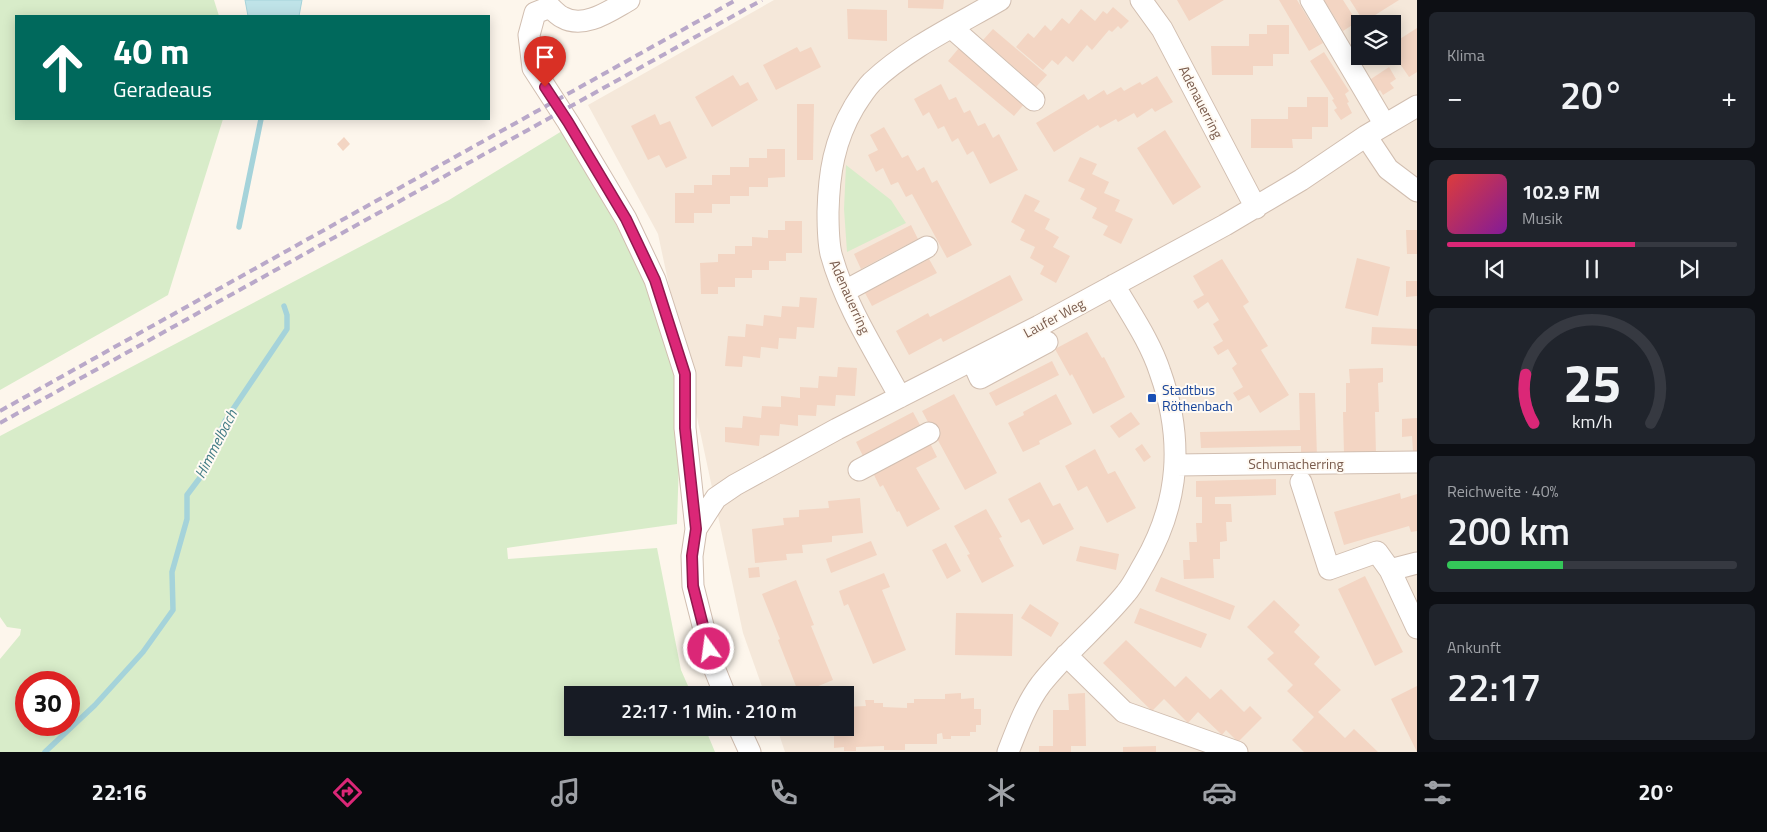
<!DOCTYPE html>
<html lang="de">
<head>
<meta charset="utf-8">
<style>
  :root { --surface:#171b24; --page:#20242c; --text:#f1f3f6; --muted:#9ea1a6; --line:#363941; --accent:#db2777 }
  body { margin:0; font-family:"Titillium Web",sans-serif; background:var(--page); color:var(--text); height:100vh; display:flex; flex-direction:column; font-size:19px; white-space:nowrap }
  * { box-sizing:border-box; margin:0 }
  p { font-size:16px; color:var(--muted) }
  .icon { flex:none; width:28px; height:28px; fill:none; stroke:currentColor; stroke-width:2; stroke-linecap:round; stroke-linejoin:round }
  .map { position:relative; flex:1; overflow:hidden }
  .sheet { display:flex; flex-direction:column; gap:12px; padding:12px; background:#0d0f14; width:350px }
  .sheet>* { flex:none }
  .guide { position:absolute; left:15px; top:15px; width:475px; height:105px; border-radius:0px; box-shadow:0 2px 12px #0003; background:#00695c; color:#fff; overflow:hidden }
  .controls { position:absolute; left:1351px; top:15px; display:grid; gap:10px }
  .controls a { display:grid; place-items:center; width:50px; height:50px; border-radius:0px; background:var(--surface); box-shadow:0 2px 12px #0003; font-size:25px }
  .speed { position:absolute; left:15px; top:671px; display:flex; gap:10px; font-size:25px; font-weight:700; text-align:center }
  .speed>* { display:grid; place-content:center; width:65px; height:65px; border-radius:50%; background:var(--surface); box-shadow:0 2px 12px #0003; line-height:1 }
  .speed .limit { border:8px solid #d22; background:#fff; color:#111 }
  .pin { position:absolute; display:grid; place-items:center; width:42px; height:42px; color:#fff; margin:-51px -21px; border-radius:50% 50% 50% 0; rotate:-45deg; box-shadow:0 0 5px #0007 }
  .pin .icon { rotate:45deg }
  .me { position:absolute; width:55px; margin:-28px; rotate:346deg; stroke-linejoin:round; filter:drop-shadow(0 0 4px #0008) }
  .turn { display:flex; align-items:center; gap:18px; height:105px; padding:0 15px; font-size:22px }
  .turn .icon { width:65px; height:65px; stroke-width:2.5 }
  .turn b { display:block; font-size:35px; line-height:42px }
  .big { font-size:38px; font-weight:600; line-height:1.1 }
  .sheet .widget { flex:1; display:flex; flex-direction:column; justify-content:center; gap:8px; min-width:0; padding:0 18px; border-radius:8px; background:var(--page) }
  .sheet .dial { align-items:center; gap:0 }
  .dial svg { height:130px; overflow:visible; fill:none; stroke:var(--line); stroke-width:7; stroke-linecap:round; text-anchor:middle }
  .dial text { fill:var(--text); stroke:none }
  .song { display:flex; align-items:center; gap:15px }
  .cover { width:60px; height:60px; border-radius:8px; background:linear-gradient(135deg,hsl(0 70% 55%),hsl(290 70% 35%)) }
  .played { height:5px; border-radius:2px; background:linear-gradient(90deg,var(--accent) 65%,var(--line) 65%) }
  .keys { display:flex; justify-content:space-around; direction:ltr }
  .heat { display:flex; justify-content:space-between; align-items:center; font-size:28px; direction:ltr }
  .charge { height:8px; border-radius:4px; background:linear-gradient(90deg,#34c759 40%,var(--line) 0) }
  .trip { position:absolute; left:564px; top:686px; width:290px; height:50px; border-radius:0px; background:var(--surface); box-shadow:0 2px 12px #0003; font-weight:600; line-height:50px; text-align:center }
  .dock { display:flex; height:80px; justify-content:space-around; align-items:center; background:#090b0e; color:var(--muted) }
  .dock .icon { width:35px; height:35px }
  .dock .active { color:var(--accent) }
  .dock b { font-size:22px; color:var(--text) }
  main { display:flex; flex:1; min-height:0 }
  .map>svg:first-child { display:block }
  .residential { fill:#f5e8da; fill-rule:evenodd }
  .green { fill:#d8ecc9; fill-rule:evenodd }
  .water { fill:#bfe3e8; stroke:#a5d3da }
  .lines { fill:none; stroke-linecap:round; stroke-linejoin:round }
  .stream { stroke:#a5d3da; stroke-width:5.5 }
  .building { fill:#f3d5c3 }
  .minor-casing { stroke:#d1beb0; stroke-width:23 }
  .minor { stroke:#fff; stroke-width:21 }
  .rail { stroke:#b9a8c9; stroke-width:4; stroke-dasharray:8 5; stroke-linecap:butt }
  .route-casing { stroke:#8e194d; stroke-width:12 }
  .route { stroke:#db2777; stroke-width:9 }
  .transit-dot { fill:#1a4fb4; stroke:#fffaf3; stroke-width:2 }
  .labels { text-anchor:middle; stroke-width:4; stroke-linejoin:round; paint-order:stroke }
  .street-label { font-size:14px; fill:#7a5c4d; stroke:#fffaf3 }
  .transit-label { font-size:14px; fill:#164399; stroke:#fffaf3; text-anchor:start }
  .water-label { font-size:15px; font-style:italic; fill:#437c86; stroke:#fffaf3 }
</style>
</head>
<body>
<main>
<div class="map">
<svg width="1417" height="752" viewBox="0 0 1417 752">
  <rect width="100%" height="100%" fill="#fdf6ec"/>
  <!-- residential -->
  <path class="residential" d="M774,0H1417V752H785L777,728H845V695H765L743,633L658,234L588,105ZM1360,24H1392V56H1360Z"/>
  <!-- green -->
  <path class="green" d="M0,0H214L219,16H16V119H223L168,295L0,390Z
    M562,131C606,210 664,292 676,383C682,428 678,478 677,524L507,548L508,559L657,548L681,670L692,695H572V728H705L715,752H0V659L20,635L21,629L7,627L0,617V436L449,200ZM26,682H69V725H26Z
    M846,165L891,200L906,223L847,252L844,209Z"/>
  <!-- water -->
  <path class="water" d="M245,0H302L299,16H248Z"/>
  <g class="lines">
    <!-- stream -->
    <path class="stream" d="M239,227L261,119
      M45,752L95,705L143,652L173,610L172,572L187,519V495L202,475L225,421L287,329V315L284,306"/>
  </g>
  <!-- building -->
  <path class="building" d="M908,0H944L943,9L908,8Z
    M1177,0H1224L1189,21Z
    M1279,0H1297L1323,43L1309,51Z
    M1324,0H1343L1357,22L1343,31Z
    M1350,0H1399L1364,22Z
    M1113,7L1129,21L1121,29L1118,26L1112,32L1109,30L1092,50L1087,45L1073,62L1066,56L1058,65L1052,60L1043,70L1016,47L1028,33L1034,38L1045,25L1051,31L1062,18L1069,24L1081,9L1095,21L1103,11L1107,14Z
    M847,9L887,10V41L848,39Z
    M1267,25H1289V54H1273V66H1253V75H1212L1211,46H1249V34H1267Z
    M1417,28V72L1409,77L1392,52V44Z
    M993,29L1047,75L1036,87L983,40Z
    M1360,46V56H1372L1359,65L1351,52Z
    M797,47L800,52L811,47L821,67L776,90L763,65Z
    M959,48L1025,103L1014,116L948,61Z
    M1324,52L1349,91L1345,94L1349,102L1347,103L1352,113L1341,120L1334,110L1337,108L1332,100L1334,99L1310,61Z
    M1389,67L1396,79L1390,83L1394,88L1383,95L1380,90L1376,93L1368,81Z
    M733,75L740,86L748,82L758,100L712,127L695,97Z
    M1157,76L1173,102L1155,112L1152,108L1137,118L1134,113L1118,122L1116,119L1100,128L1098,125L1054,152L1036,123L1084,94L1088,100L1104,90L1107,95L1121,87L1124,91L1140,82L1142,85Z
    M941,84L949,100L956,97L964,113L970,110L978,126L985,123L993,138L999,134L1018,170L990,184L973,151L967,155L958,138L952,142L944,126L938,129L929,112L923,116L914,99Z
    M1307,97H1328V127H1312V139H1292L1293,148H1251V119H1288V107H1307Z
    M797,104H814L813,160H797Z
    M655,114L660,125L670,121L687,158L666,168L659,155L648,160L631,126Z
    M884,127L902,158L908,155L917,171L924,167L932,183L937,180L972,245L947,258L912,194L906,197L898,182L891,185L883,168L876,172L868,155L878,150L870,135Z
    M1165,130L1201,187L1173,205L1137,148Z
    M344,137L350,144L343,151L337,144Z
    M767,149H785V177L768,178V187H749V196H730V204H712V213H694V223H675V193H694V185H712V175H730V167H749V158H767Z
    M1080,157L1097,164L1092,174L1109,182L1104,193L1120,200L1115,211L1133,219L1121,244L1103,235L1108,226L1092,218L1097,208L1080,199L1085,189L1068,181Z
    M1025,194L1040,201L1034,211L1050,219L1045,229L1059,237L1053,247L1070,256L1056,283L1040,274L1044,266L1030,258L1035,247L1020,240L1025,230L1011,222Z
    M785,221H802V253H786V261H769V270H752V278H735V287H718V294H701L700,263L718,262V254H735V246H752V237L768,238V230H785Z
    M911,225L918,239L861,269L854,254Z
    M1406,230H1417V254H1407Z
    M1357,258L1390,267L1378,316L1345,308Z
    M929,259L937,273L872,306L865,293Z
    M1222,259L1249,302L1243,306L1268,346L1261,350L1289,395L1260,413L1249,395L1238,401L1233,393L1243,387L1232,368L1237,364L1228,349L1218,355L1213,347L1223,341L1213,324L1219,320L1208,302L1198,309L1193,301L1204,295L1193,276Z
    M1010,275L1023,300L943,342L941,338L909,355L896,331L928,313L930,317Z
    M1406,281H1417V296L1406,297Z
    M800,297L817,298L814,328L797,327L796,339L779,338L778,349L761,347L760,358L743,356L742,367L725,366L728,336L745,337L746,324L763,326L764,315L781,317L782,306L799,307Z
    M1372,327L1417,329V346L1371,344Z
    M1087,332L1102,358L1104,357L1125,397L1093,414L1072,374L1070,376L1055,349Z
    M1052,361L1059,375L996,406L989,393Z
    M838,367L857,368L855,396L836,395L835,406L817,405L816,416L798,415V426L780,424L779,436L760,435L759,446L725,442V427L742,428L743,416L761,418L762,406L781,407V396L800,398V387L818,388L819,376L837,377Z
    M1383,368V382L1378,383L1379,412H1375L1376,455H1344L1343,412H1346V383H1350L1349,369Z
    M1299,393H1315L1317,457L1301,458V446L1201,448L1200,432L1300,430Z
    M954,394L997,473L965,490L922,411Z
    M1056,394L1072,424L1039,441L1040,444L1023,452L1008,423L1024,415L1023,412Z
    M913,412L920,425L863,456L856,442Z
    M1131,412L1140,424L1119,438L1110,426Z
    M1417,418V451H1413L1412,436L1402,437V419Z
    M930,443L937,457L916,468L940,509L907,527L899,511L897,512L883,485L880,487L873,473Z
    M1142,444L1151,457L1144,462L1135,449Z
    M1095,449L1108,474L1115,471L1136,508L1107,523L1087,486L1078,491L1065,466Z
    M1276,479V495L1215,497V504H1231L1232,522H1226L1227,541L1220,542V559H1213L1214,578L1184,579L1183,560H1190L1189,542H1197L1196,523H1202V497H1196V481Z
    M1040,482L1053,506L1060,503L1074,529L1043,545L1029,519L1021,523L1008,499Z
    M1400,493L1401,499L1417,494V531L1411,532L1409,526L1344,545L1334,512Z
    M860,498L863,533L832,536V542L802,545L803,553L786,554L787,560L755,563L752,529L784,525L783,518L799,517V510L829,508L828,501Z
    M986,509L1002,537L999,538L1014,566L982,583L967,555L970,554L954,526Z
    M871,541L877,555L831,573L826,559Z
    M946,543L961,571L947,579L932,550Z
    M1080,546L1119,554L1116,570L1076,561Z
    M759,567L760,577L749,578L748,568Z
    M884,573L890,587L882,590L906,650L873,664L848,604L844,606L839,591Z
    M1365,576L1403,652L1375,666L1338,589Z
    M1161,577L1235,606L1230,620L1155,591Z
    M796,580L814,625L811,626L833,680L799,694L778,640L780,639L762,594Z
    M1274,600L1300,625L1294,632L1320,657L1314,664L1341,690L1318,712L1345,738L1354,729L1378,752H1304L1292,740L1314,717L1287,691L1293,685L1267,659L1274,653L1247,627Z
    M1030,604L1059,623L1051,637L1021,618Z
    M1140,608L1207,634L1201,648L1134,623Z
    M956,613L1013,614L1012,656L955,655Z
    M1126,640L1175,687L1186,676L1210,699L1221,689L1244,712L1250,706L1262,718L1238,742L1226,730L1222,735L1198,712L1188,723L1164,699L1152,711L1103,663Z
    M1417,686V752L1391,699Z
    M961,693V699L974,698V709H981V725H976V732H970V736H951V739H943L942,733L937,734V744H905V750H884V746L856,747V751H844V747L834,748V731H839L838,728H845V707L866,706L865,700H874V703H883V707L907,708V703H914V699H945V694Z
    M1085,693L1086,746H1071V752H1039V746H1053V710H1069L1068,694Z
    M1156,746V752H1123V747Z"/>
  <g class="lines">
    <defs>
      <path id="minor" d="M629,0C611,10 584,30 562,17C558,15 554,11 550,7L535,13L529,35L533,68L568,122L626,219L655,280L685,374V428L696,529L692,556L693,586L713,665L725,695
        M1141,0L1162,29L1256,208
        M1311,0L1385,125
        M952,28L1034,100
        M1366,136L1388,169L1417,191
        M845,291L927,247
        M972,360L980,378L1047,342
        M900,397C875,351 845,305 831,254C828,241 828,225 828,212C829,173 834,141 854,107C859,99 865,89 872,82C908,48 957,25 1000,0
        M1176,465L1417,462
        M859,470L929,433
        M1301,482L1329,569L1377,552L1390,570
        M696,529L716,498L735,485L837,429L1039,326L1225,225L1301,180L1366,136L1417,106
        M1417,563L1390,570L1417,628
        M1066,655L1124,712L1237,752
        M739,728L750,752
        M1008,752C1017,729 1026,704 1041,684C1067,651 1100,625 1126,593C1133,585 1138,574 1144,564C1180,502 1184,439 1160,372C1150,341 1130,313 1114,285"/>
    </defs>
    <!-- minor casing -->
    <use href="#minor" class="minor-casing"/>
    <!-- minor -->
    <use href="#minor" class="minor"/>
    <!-- rail -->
    <path class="rail" d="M0,411L736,0
      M0,423L762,0"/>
  </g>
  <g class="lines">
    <defs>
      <path id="route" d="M545,87L568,122L626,219L655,280L685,374V428L696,529L692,556L693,586L709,649"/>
    </defs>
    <!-- route casing -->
    <use href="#route" class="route-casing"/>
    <!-- route -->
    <use href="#route" class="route"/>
  </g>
  <!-- markers -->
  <rect class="transit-dot" x="1147" y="393" width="10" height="10" rx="2.5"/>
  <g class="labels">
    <!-- street labels -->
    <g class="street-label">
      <text transform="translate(1201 102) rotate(63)" y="5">Adenauerring</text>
      <text transform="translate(850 297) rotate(66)" y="5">Adenauerring</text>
      <text transform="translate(1054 318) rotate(-28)" y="5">Laufer Weg</text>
      <text x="1296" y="469">Schumacherring</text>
    </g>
    <!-- transit labels -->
    <g class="transit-label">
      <text x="1162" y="395">Stadtbus<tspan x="1162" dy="16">Röthenbach</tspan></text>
    </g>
    <!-- water labels -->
    <g class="water-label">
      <text transform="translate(216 444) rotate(-63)" y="5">Himmelbach</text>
    </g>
  </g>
</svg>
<div class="controls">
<a><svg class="icon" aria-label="layers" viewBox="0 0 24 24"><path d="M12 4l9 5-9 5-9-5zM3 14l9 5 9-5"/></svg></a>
</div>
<div class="speed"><div class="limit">30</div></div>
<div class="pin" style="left:545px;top:87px;background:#d93025"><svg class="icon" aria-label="arrive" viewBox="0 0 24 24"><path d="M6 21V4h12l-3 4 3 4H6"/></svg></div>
<svg class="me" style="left:709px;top:649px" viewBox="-20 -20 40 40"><circle r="17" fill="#db2777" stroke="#fff" stroke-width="3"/><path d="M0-11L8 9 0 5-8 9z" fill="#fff"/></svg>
<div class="trip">22:17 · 1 Min. · 210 m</div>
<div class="guide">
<div class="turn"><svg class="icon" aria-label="ahead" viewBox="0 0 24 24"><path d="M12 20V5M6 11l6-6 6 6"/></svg><div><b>40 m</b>Geradeaus</div></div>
</div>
</div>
<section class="sheet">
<div class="widget"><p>Klima</p>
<div class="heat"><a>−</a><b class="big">20°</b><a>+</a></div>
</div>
<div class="widget">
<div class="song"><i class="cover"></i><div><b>102.9 FM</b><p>Musik</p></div></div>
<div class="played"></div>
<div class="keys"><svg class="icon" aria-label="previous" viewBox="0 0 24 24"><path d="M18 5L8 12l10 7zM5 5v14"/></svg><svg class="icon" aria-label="pause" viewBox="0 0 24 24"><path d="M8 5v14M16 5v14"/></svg><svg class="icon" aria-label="next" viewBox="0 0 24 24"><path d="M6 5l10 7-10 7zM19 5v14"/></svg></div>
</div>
<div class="widget dial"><svg viewBox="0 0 100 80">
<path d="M14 69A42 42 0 1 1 86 69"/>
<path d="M14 69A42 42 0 0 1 9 39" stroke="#db2777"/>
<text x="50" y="56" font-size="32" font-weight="700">25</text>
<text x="50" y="72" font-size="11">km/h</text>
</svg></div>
<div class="widget"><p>Reichweite · 40%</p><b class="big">200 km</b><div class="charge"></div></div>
<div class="widget"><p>Ankunft</p><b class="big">22:17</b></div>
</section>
</main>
<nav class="dock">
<b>22:16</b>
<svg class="icon active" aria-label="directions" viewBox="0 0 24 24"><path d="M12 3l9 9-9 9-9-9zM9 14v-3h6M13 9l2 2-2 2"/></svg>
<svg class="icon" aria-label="music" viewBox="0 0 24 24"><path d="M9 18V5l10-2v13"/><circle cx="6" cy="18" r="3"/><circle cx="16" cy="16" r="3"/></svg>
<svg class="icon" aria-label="phone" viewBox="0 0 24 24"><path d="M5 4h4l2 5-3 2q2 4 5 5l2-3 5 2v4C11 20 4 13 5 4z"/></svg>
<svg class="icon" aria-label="climate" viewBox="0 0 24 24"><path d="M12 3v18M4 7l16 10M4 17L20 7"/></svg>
<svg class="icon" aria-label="car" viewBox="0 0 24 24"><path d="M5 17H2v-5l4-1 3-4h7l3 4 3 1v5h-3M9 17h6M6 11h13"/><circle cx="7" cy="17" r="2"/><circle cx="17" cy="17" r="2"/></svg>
<svg class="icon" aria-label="filters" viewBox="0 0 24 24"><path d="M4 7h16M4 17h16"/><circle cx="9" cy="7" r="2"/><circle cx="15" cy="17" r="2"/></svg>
<b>20°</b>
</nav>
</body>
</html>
